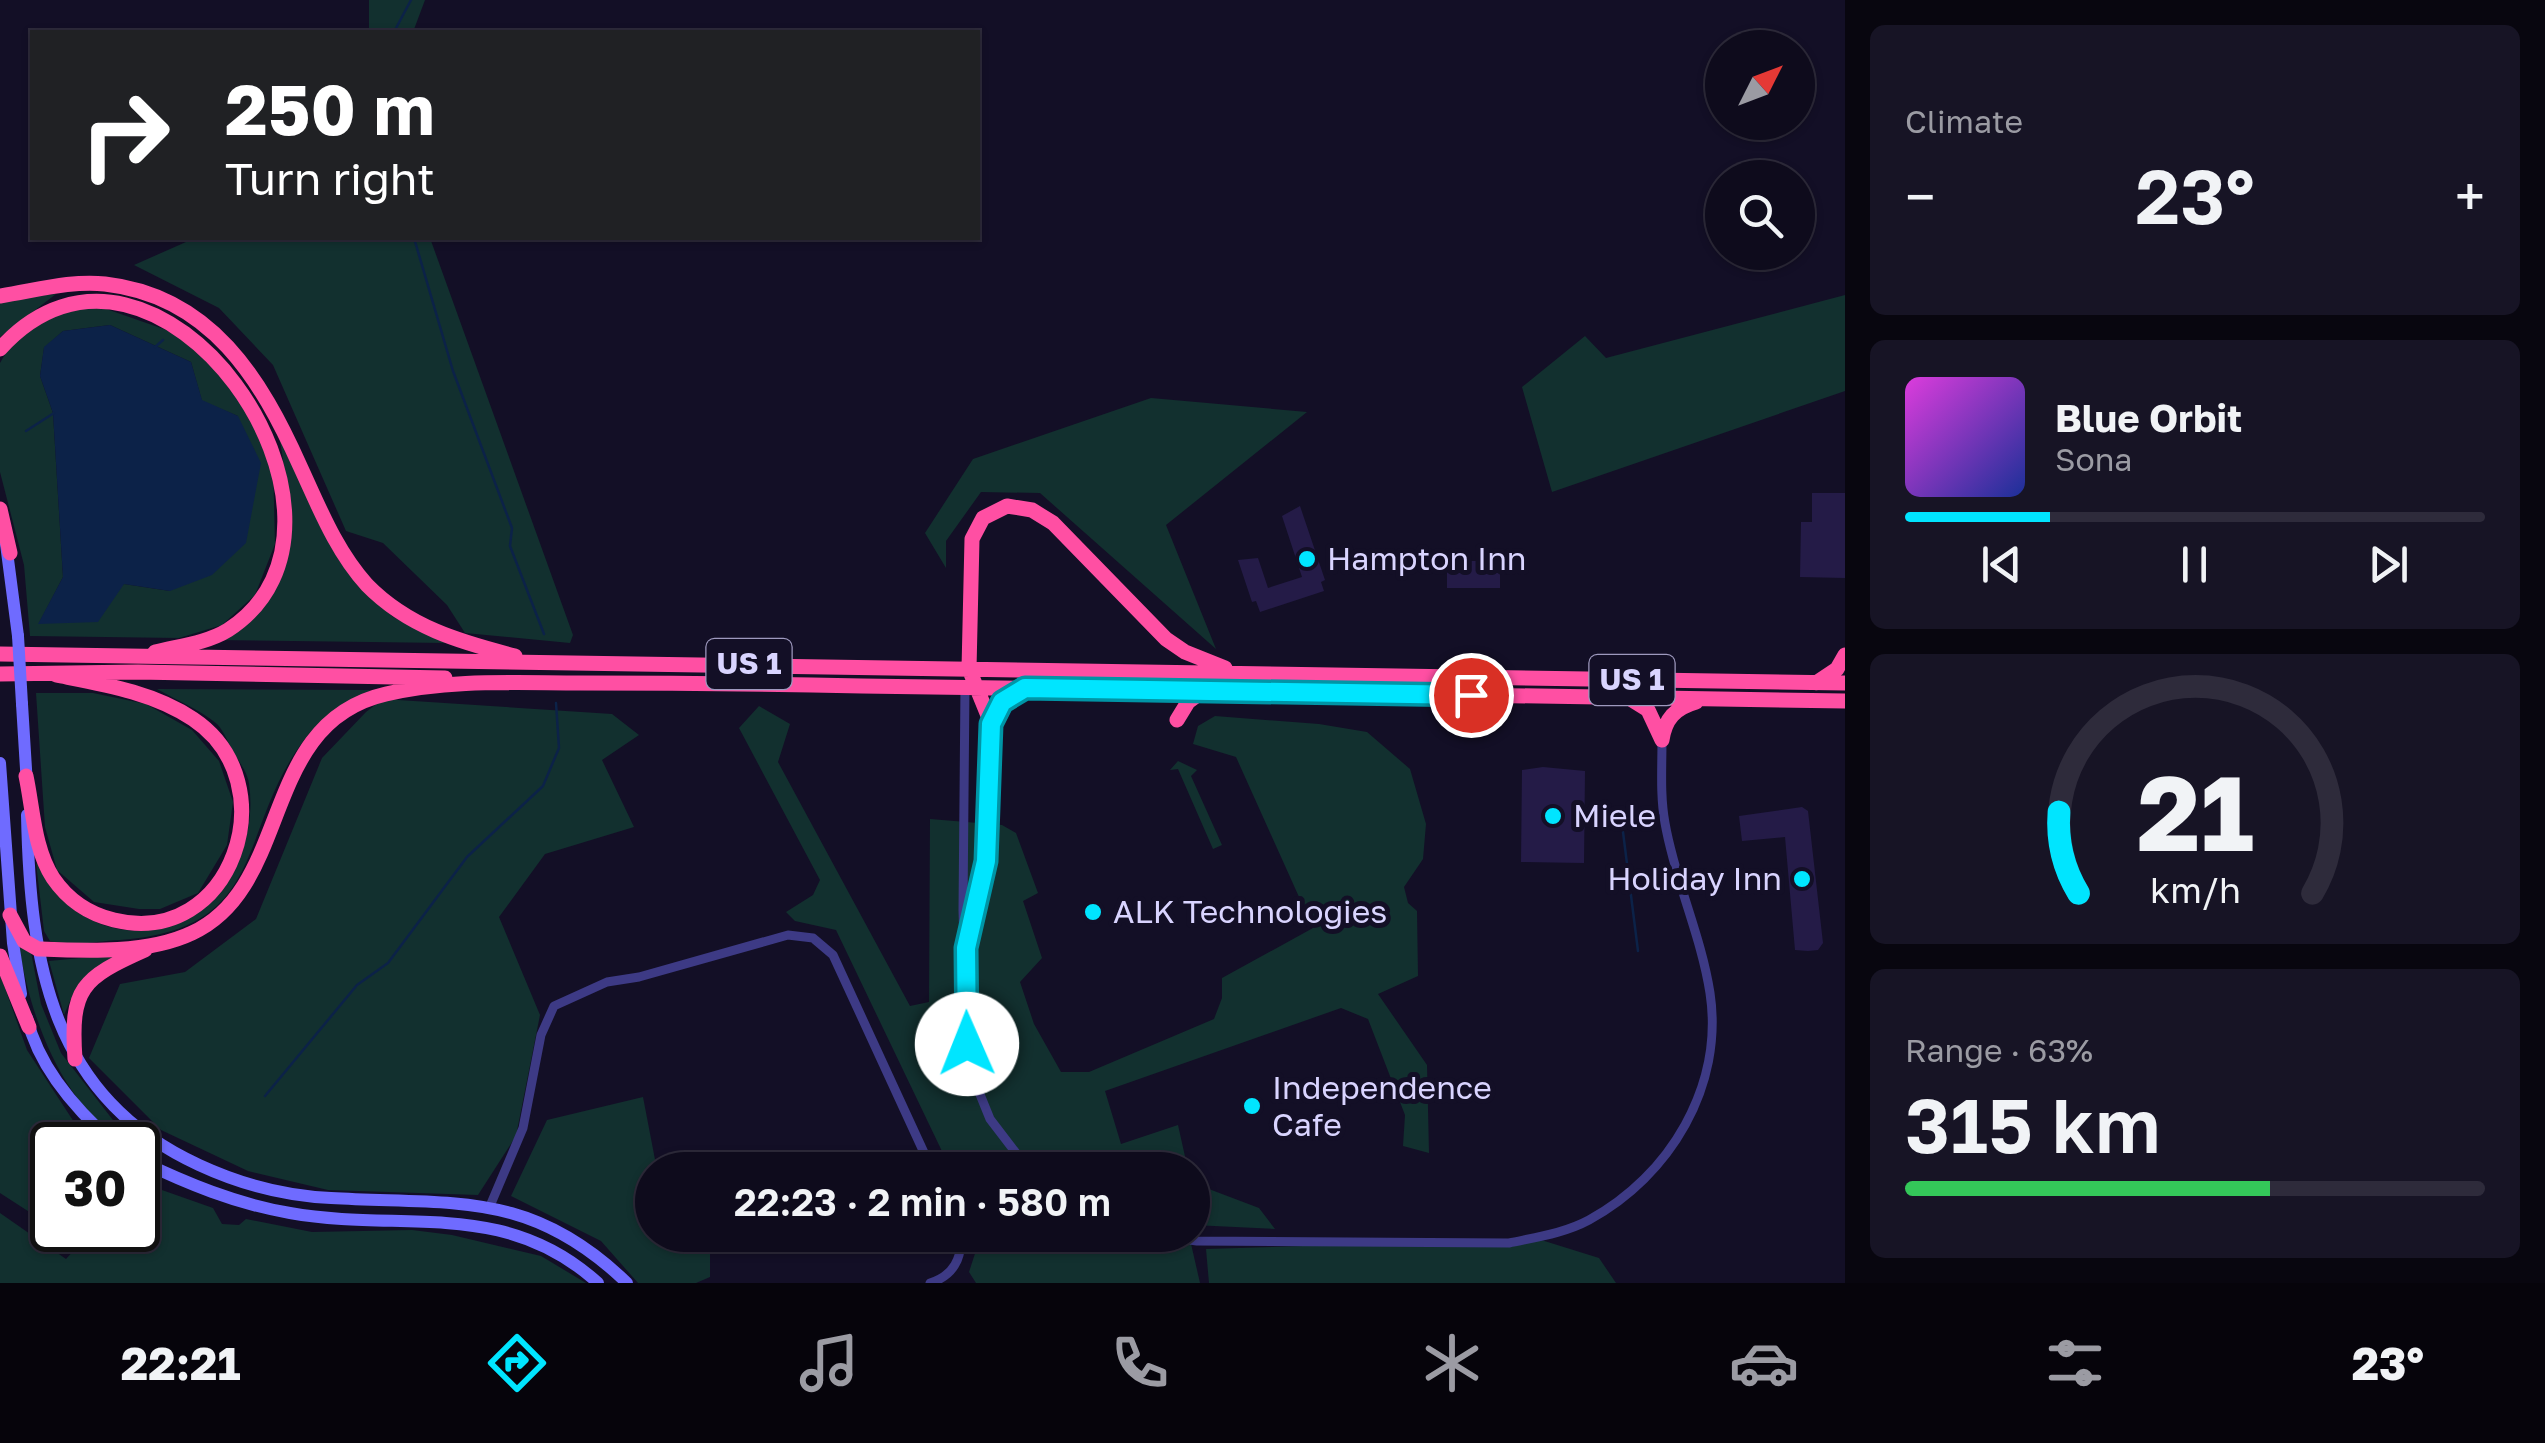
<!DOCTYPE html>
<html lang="en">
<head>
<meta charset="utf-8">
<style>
  :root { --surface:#0e0b1c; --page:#171425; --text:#f1f3f6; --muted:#9b9ba3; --line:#2e2b3b; --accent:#00e5ff }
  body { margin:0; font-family:"Golos Text",sans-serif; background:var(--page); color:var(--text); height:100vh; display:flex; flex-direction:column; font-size:38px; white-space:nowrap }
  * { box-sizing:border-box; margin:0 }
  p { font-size:32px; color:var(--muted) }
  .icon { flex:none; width:55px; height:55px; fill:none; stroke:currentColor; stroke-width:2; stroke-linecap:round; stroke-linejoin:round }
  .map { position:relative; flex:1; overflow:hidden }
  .sheet { display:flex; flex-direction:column; gap:25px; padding:25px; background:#08060f; width:700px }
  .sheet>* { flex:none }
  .guide { position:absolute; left:30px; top:30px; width:950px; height:210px; border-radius:0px; box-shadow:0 2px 8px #0004,0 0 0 2px var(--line); background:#202124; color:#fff; overflow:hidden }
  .needle { width:65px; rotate:48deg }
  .buttons { position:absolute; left:1705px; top:30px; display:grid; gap:20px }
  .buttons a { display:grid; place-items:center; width:110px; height:110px; border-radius:50%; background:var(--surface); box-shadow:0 2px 8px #0004,0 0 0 2px var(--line); font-size:50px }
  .speed { position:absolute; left:30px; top:1122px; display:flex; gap:20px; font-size:50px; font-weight:700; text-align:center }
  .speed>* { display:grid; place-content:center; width:130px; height:130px; border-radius:50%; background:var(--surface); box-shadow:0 2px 8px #0004,0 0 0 2px var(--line); line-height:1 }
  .speed .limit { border:5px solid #111; border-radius:15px; background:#fff; color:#111 }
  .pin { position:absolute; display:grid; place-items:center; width:85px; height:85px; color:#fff; margin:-42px; border:5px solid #fff; border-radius:50%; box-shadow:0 2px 10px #0007 }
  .me { position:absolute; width:110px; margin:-55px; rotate:359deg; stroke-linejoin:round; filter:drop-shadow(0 0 8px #0008) }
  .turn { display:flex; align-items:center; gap:35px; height:210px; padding:0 30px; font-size:45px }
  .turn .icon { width:130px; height:130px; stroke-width:2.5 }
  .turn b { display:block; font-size:70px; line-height:85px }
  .big { font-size:75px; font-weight:600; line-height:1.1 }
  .sheet .card { flex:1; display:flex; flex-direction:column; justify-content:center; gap:15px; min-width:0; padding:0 35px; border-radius:15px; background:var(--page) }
  .sheet .dial { align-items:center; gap:0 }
  .dial svg { height:260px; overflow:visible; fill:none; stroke:var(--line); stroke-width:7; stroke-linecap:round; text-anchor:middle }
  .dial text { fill:var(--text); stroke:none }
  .song { display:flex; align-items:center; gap:30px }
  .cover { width:120px; height:120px; border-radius:15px; background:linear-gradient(135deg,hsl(300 70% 55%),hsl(230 70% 35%)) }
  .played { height:10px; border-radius:5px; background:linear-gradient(90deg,var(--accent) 25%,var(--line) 25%) }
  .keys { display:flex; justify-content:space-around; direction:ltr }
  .heat { display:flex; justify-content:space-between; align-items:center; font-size:55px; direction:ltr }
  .charge { height:15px; border-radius:8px; background:linear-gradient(90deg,#34c759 63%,var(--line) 0) }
  .trip { position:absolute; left:635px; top:1152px; width:575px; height:100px; border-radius:50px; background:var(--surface); box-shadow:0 2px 8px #0004,0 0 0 2px var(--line); font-weight:600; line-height:100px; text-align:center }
  .dock { display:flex; height:160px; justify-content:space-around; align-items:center; background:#06040b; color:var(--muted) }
  .dock .icon { width:70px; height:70px }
  .dock .on { color:var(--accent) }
  .dock b { font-size:45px; color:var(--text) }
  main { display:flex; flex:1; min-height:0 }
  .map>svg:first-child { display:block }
  .green { fill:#12302f; fill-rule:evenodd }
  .water { fill:#0c2248 }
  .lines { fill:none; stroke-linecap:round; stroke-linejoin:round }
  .stream { stroke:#0c2248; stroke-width:2.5 }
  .building { fill:#241b47 }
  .street { stroke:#3d3a85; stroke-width:9 }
  .secondary { stroke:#6f6bff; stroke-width:12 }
  .highway { stroke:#ff4fa3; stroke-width:15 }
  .secondary-bridge { stroke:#6f6bff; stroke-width:12 }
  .route-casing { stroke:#0095a6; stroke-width:25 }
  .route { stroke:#00e5ff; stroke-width:18 }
  .poi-dot { fill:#00e5ff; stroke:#130f26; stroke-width:4 }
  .labels { text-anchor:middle; stroke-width:10; stroke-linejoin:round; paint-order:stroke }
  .shield { fill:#130f26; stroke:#9e99be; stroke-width:2.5 }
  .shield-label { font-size:30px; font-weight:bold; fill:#d9d4ff }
  .poi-label { font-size:32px; fill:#d9d4ff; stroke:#130f26; text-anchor:start }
</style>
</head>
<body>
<main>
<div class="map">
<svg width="1845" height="1283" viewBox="0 0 1845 1283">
  <rect width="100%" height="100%" fill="#130f26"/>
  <!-- green -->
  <path class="green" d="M369,0H425L413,32H369Z
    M195,238H430L573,635L570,643L465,633L447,605L383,543L346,531L273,365L219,308L134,265Z
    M56,294L0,337V300Z
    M1845,295V391L1552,492L1522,387L1585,336L1606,358Z
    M92,304L175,333L240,392L273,461L275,544L255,595L222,625L179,638L30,636L24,565L0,472V363L11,344L41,318ZM110,325L191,362L202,401L238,416L170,591L124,584L39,623L63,577L53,413L40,376L44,348L63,331Z
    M1151,398L1307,412L1166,525L1216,649L1040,493L981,492L946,541V568L925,533L973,459Z
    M278,427L358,580L393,617L447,643L215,640C309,577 293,528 278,427Z
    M157,689L371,690C348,703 320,718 304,740C235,832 270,929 120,940C98,941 72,947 50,941L44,931L36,863C51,879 60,902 80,914C172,969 263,879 249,784C248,773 238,760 232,750C228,742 223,730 217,724C201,710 176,700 157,689Z
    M36,693H93L146,704L192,730L219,761L233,802L227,845L198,893L160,909H139L94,902L57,870L45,827Z
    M383,699L612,714L639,735L602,760L634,827L545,854L499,917L540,1015L516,1136L478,1195L328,1190L248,1171L161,1130L89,1058L120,984L185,972L256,919L322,758L366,712Z
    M759,706L790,724L778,762L910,1006L929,1002L930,819L1002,825L1016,833L1038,893L1023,901L1042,958L1020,982L1034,1024L1061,1072H1089L1214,1019L1222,998V978L1313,928L1236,757L1193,744L1198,726L1215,716L1319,724L1367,732L1410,769L1426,824L1423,859L1404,887L1408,903L1417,911L1418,976L1378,994L1427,1065L1429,1153L1403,1146L1405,1115L1368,1019L1341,1008L1105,1091L1121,1144L1178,1125L1188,1170H951L836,930L795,921L786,912L813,895L820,880L739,728Z
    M1178,761L1197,770L1191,776L1222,845L1213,849L1178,769L1170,770Z
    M19,944L31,952L41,1004L61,1053L130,1142C63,1113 28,1011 19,944Z
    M123,954L71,999L64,1015L49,961Z
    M0,974L27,1050L89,1145H52V1219L34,1215L0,1193Z
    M643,1097L657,1170H652V1235H710V1277L696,1283H638L601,1241L511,1196L547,1120Z
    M142,1183L213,1208L222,1224L239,1225L246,1219L312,1232L412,1230L452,1235L541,1256L586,1283H0V1213L66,1259L92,1230H138V1206L141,1205L138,1188Z
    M1193,1183L1259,1208L1275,1229L1193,1225Z
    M981,1235H1189L1200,1283H976L969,1272Z
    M1538,1239L1599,1258L1616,1283H1209L1206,1249Z"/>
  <!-- water -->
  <path class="water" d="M110,325L191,362L202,400L238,416L261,463L246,543L212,575L170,591L124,584L98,622L38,624L63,577L53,413L40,376L44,347L63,331Z"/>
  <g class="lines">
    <!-- stream -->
    <path class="stream" d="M394,32L411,0
      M414,238L453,371L512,528L510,546L544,634
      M155,347L163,340
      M26,431L54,413
      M1623,832L1638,951
      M1616,884H1628
      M265,1096L357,985L388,963L467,857L543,786L559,748L556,703"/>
  </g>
  <!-- building -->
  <path class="building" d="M1812,493H1845V578L1800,577L1801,522H1812Z
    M1300,506L1325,580L1321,582L1324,591L1260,612L1256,601L1252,602L1238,560L1258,558L1268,588L1302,577L1282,516Z
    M1447,561H1500V588H1447Z
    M1543,767L1585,771L1584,863L1521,862L1522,770Z
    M1802,807L1808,811L1823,943L1818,950L1808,951L1795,950L1785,837L1742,841L1739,816Z
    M812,1151L820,1170H769Z"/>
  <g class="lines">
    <!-- street -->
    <path class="street" d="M965,685L963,910L967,1044L977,1087L990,1119L1029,1170
      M968,941L986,861L991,723
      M490,1206L523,1128L541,1035L554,1006L607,982L639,977L788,935L813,938L833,955L932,1170
      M1151,1235L1197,1241L1509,1243C1537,1237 1565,1233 1589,1220C1670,1176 1724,1086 1710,993C1701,935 1675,881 1665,823C1660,796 1662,768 1662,740
      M930,1283C953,1276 963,1258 960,1235"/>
    <!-- secondary -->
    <path class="secondary" d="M6,544L18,636
      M22,704L27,785
      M0,763L13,943L21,994
      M27,815C30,963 51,1097 199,1165C240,1184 286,1196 331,1198C453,1205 530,1189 627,1283
      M27,1018C39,1069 78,1112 116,1145
      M138,1160C186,1183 236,1204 290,1213C401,1233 504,1197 598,1283"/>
    <!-- highway -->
    <path class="highway" d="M0,296C34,291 71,280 105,284C211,296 261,379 300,466C319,507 336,551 367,585C408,627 460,642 515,656
      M0,349C156,176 395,522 228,630C207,643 179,646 155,652
      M0,509L10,553
      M0,654L1845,683
      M0,674L138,672L445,678
      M1816,683L1837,669L1845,655
      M1632,700L1648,710L1662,740
      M1177,720L1188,702L1203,691
      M991,723L969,669L972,539L983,518L1007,506L1032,510L1053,523L1166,639L1185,652L1225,668
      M1662,740C1665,719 1675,708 1696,702
      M26,776C33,809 34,849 53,878C68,900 89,914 114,920C232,949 289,783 193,719C153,692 102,684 56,675
      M10,915L24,941L38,949C86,951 148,954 192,933C294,886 258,723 386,694C449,679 516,683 580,683C674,683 768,684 862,686C1190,690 1517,696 1845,701
      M0,956L29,1027
      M75,1059C70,988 82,978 145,950"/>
    <!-- secondary-bridge -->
    <path class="secondary-bridge" d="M18,636L22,704"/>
  </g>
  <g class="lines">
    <defs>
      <path id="route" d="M967,1044L966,948L986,861L991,724L1002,702L1025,688L1471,695"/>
    </defs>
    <!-- route casing -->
    <use href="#route" class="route-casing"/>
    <!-- route -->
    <use href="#route" class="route"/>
  </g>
  <!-- markers -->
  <g class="poi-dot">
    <circle cx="1307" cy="559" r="10"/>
    <circle cx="1553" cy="816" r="10"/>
    <circle cx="1802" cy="879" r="10"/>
    <circle cx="1093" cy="912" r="10"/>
    <circle cx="1252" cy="1106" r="10"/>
  </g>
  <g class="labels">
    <!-- shield labels -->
    <g class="shield">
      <rect x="706.5" y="639" width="85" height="50" rx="8"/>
      <rect x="1589.5" y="655" width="85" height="50" rx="8"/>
    </g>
    <g class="shield-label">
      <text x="749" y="674">US 1</text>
      <text x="1632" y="690">US 1</text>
    </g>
    <!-- poi labels -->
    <g class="poi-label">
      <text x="1327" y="570">Hampton Inn</text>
      <text x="1573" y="827">Miele</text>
      <text x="1782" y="890" text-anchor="end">Holiday Inn</text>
      <text x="1113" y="923">ALK Technologies</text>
      <text x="1272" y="1099">Independence<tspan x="1272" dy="37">Cafe</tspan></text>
    </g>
  </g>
</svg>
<div class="buttons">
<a><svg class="needle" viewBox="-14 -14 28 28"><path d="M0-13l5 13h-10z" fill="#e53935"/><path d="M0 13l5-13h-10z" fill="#9b9ba3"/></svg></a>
<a><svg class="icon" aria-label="search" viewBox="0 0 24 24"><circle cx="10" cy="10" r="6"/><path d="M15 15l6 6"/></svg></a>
</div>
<div class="speed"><div class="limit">30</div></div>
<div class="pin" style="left:1471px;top:695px;background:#d93025"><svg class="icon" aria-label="arrive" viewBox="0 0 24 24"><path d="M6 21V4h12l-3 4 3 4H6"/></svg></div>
<svg class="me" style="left:967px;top:1044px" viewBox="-20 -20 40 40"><circle r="19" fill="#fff"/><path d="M0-13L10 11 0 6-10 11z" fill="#00e5ff"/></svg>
<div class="trip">22:23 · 2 min · 580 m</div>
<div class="guide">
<div class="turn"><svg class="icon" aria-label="right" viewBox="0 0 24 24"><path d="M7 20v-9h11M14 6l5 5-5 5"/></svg><div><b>250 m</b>Turn right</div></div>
</div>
</div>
<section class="sheet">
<div class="card"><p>Climate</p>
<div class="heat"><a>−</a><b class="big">23°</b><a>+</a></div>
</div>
<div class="card">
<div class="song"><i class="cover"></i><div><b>Blue Orbit</b><p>Sona</p></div></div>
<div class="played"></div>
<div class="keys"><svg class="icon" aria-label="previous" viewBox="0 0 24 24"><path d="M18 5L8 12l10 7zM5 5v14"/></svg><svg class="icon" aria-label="pause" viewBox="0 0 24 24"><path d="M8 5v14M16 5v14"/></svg><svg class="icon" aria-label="next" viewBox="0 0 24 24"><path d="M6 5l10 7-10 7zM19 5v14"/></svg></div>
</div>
<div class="card dial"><svg viewBox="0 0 100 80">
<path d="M14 69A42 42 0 1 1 86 69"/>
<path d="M14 69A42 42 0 0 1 8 44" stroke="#00e5ff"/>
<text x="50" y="56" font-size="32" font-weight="700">21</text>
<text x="50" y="72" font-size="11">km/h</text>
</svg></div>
<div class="card"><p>Range · 63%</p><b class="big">315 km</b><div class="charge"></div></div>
</section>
</main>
<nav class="dock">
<b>22:21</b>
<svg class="icon on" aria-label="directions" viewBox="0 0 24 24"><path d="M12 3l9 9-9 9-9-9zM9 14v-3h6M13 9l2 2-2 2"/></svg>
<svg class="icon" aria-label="music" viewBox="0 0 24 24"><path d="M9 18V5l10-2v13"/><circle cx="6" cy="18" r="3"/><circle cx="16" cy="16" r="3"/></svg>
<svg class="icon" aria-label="phone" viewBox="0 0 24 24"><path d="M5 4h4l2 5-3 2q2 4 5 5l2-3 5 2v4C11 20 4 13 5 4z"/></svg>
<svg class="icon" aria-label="climate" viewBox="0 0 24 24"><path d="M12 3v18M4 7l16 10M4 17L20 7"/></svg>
<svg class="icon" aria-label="car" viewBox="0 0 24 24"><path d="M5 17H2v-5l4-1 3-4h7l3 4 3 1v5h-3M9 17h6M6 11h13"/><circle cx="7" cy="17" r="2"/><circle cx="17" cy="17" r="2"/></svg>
<svg class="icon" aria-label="filters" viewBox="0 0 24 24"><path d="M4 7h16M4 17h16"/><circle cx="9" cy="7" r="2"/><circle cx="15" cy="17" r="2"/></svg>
<b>23°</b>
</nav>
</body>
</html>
